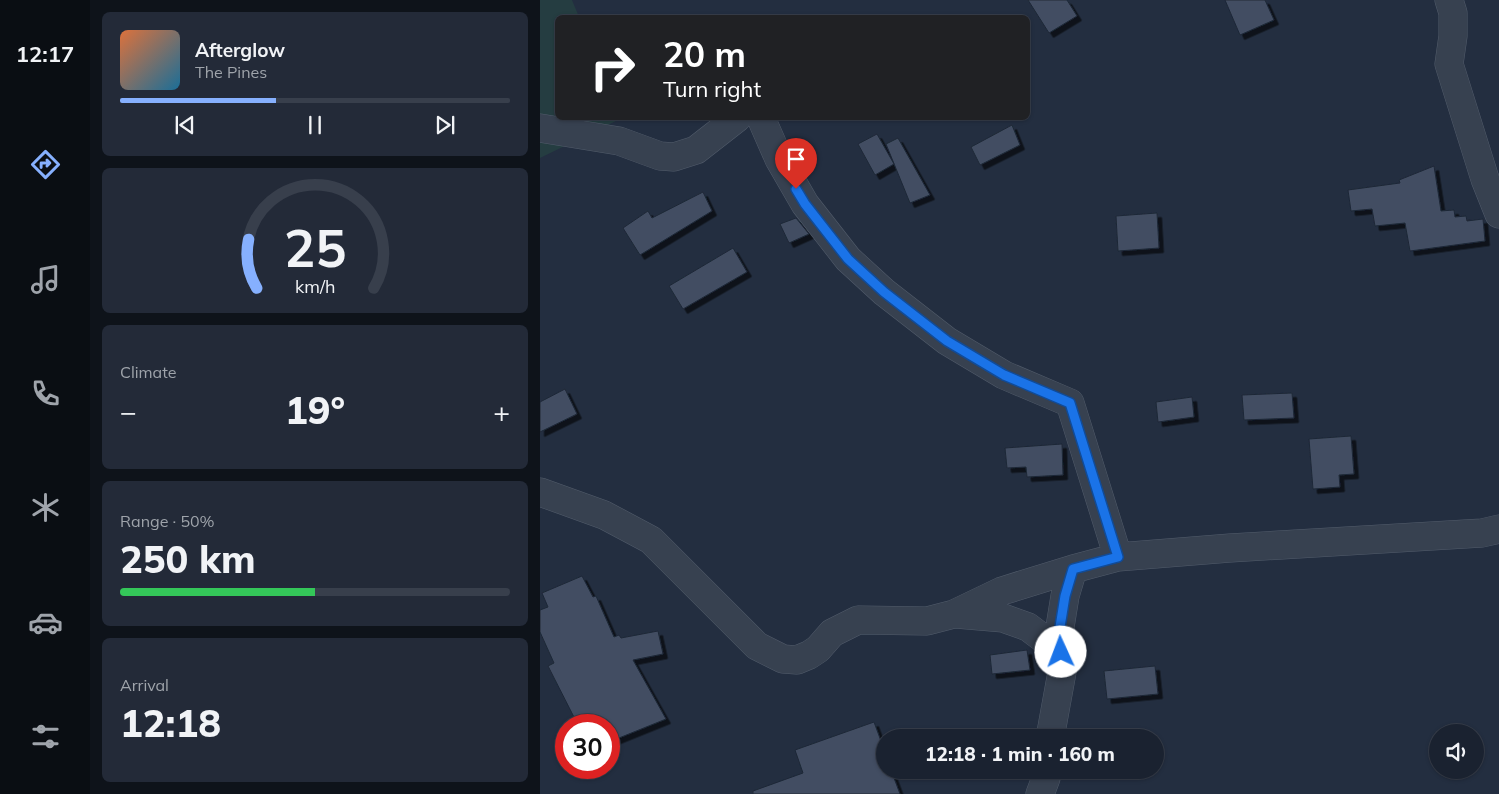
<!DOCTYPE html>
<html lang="en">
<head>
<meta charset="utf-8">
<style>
  :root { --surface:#1a2230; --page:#232a38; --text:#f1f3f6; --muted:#9fa4ab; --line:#383f4c; --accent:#86b0fe }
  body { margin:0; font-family:Mulish,sans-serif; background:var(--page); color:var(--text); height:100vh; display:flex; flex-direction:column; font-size:19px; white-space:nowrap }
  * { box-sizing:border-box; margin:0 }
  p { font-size:16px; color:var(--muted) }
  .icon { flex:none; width:28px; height:28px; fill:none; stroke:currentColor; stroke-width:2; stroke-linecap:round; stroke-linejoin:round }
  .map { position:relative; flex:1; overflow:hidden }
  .sheet { display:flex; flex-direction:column; gap:12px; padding:12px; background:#0e131a; width:450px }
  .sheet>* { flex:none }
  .top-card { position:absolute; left:15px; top:15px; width:475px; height:105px; border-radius:8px; box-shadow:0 1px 4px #0004,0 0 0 1px var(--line); background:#202124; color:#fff; overflow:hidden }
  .tools { position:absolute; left:889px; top:724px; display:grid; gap:10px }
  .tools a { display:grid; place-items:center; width:55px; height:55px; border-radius:50%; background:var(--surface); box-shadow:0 1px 4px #0004,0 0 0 1px var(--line); font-size:25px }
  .speed { position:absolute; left:15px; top:714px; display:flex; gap:10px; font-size:25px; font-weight:700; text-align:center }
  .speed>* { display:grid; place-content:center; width:65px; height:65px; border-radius:50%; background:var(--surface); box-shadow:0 1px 4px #0004,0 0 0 1px var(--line); line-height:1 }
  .speed .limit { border:8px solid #d22; background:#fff; color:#111 }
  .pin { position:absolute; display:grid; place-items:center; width:42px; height:42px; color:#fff; margin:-51px -21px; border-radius:50% 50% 50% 0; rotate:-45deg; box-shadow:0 0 5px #0007 }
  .pin .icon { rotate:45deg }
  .me { position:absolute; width:55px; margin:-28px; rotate:358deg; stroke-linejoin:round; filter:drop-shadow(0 0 4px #0008) }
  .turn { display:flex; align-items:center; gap:18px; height:105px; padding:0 25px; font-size:22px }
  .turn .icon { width:65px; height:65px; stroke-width:2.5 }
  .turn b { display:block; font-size:35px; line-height:42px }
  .big { font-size:38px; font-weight:800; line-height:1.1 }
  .sheet .tile { flex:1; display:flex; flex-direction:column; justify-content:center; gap:8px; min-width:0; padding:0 18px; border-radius:8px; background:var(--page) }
  .sheet .dial { align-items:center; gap:0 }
  .dial svg { height:130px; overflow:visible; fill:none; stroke:var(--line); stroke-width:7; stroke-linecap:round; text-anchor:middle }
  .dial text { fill:var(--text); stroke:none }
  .song { display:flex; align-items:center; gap:15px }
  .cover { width:60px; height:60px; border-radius:8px; background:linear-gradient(135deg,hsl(20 70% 55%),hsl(200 70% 35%)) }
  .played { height:5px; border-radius:2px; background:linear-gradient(90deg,var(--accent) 40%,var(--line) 40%) }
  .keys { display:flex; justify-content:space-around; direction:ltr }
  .heat { display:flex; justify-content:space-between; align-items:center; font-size:28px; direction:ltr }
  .charge { height:8px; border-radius:4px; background:linear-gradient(90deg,#34c759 50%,var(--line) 0) }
  .trip { position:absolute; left:336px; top:729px; width:288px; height:50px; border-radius:25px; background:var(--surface); box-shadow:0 1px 4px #0004,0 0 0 1px var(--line); font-weight:800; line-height:50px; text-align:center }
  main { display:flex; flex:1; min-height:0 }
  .menu { display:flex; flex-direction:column; width:90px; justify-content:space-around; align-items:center; background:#0a0e13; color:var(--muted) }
  .menu .icon { width:35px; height:35px }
  .menu .current { color:var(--accent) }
  .menu b { font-size:22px; color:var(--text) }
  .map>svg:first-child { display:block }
  .green { fill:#253d41 }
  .building { fill:#424e62; stroke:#1e2837; filter:url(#shadow) }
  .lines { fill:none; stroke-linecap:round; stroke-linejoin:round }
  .minor-casing { stroke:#525c6b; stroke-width:29 }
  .minor { stroke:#374150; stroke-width:28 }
  .route-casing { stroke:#114b97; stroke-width:12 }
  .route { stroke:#1a73e8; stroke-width:9 }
</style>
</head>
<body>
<main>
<nav class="menu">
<b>12:17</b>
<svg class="icon current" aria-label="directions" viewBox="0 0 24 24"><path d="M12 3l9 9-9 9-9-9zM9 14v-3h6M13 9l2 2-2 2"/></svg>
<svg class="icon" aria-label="music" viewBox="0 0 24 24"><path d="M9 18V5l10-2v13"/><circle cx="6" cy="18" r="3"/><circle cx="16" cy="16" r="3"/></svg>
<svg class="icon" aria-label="phone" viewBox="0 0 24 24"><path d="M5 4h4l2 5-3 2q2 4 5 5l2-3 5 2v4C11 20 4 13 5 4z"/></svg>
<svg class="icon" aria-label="climate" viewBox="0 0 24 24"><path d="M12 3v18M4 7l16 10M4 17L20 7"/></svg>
<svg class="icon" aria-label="car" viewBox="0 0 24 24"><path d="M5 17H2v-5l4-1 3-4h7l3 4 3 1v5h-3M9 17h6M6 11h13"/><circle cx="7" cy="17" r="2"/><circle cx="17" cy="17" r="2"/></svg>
<svg class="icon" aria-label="filters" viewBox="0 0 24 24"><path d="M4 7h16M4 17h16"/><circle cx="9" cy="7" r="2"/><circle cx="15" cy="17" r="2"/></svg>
</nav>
<section class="sheet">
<div class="tile">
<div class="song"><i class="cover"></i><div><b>Afterglow</b><p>The Pines</p></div></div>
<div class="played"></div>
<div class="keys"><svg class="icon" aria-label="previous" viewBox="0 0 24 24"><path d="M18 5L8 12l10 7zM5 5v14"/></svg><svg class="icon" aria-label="pause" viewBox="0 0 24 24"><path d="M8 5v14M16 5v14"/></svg><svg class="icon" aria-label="next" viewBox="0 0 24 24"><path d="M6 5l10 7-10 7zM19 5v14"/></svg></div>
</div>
<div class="tile dial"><svg viewBox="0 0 100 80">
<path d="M14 69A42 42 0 1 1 86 69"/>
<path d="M14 69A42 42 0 0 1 9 39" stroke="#86b0fe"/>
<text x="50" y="56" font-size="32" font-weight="700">25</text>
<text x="50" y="72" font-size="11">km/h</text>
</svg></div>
<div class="tile"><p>Climate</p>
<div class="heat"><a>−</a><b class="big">19°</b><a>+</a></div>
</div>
<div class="tile"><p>Range · 50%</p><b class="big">250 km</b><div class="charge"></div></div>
<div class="tile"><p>Arrival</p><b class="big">12:18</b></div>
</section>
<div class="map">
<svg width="959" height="794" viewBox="0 0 959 794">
  <defs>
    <filter id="shadow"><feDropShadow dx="4.5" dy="4.5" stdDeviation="0" flood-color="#0009"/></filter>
  </defs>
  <rect width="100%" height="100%" fill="#232e40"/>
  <!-- green -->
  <path class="green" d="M0,0H32L39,17L18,18V118H77L78,120L0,158Z"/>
  <!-- building -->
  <path class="building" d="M488,0H527L537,16L509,33Z
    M685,0H725L734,20L700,35Z
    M472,125L480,145L440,165L431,147Z
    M337,134L354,164L335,175L318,144Z
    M358,138L390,195L370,203L346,144Z
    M894,166L901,211L914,210L915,217L926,216L927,221L943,219L945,241L870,251L865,223L835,226L832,209L811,211L808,190L860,183L859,180Z
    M163,192L172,211L100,255L83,228L108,211L112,218Z
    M617,213L619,248L578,251L576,216Z
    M256,218L269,234L249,243L240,224Z
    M193,248L207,272L143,309L129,286Z
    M25,389L37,414L0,432V402Z
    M752,393L754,418L704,420L702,395Z
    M652,397L654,417L618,422L616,402Z
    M811,436L814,474L799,475L800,487L773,489L769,439Z
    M522,444L523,475L487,477L486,467L467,468L465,448Z
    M42,576L53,597L56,596L74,637L79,635L81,638L118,631L123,654L93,660L126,719L69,742V725H38L8,666L14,663L0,632V610L8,607L2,593Z
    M487,650L490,670L452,674L450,655Z
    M615,666L618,694L567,699L564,671Z
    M334,722L345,752V770H351L360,794H213V791L263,773L255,750Z"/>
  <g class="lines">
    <defs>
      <path id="minor" d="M909,0L913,13V36L909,64L945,179L959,214
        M221,118L239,159L265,204L308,259L344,292L407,341L464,375L530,403L578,557
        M0,128L79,141L120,156L134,157L156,150L197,118
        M0,492L64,515L111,540L217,646L243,659L257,660L269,655L278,649L292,633L318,620L387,621L414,614L462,591L533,569L578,557L690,548L942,533L959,529
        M416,614L463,618L488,627L521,652
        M510,738L522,672L520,627L525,596L533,569
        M500,794L506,778V770"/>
    </defs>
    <!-- minor casing -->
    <use href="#minor" class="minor-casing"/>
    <!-- minor -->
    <use href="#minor" class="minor"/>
  </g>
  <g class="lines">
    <defs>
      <path id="route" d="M256,189L265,204L308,259L344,292L407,341L464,375L530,403L578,557L533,569L525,596L520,627L521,652"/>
    </defs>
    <!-- route casing -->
    <use href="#route" class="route-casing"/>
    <!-- route -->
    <use href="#route" class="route"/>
  </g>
</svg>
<div class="tools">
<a><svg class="icon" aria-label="sound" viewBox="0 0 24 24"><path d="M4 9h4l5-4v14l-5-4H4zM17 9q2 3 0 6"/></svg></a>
</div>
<div class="speed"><div class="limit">30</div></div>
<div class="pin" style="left:256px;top:189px;background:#d93025"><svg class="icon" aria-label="arrive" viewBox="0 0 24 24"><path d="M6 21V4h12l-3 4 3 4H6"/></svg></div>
<svg class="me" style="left:521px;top:652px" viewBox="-20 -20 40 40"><circle r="19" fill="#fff"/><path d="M0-13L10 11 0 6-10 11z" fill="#1a73e8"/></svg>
<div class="trip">12:18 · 1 min · 160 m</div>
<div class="top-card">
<div class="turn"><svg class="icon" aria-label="right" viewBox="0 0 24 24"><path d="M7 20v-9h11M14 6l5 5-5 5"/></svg><div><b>20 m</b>Turn right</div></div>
</div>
</div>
</main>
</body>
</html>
